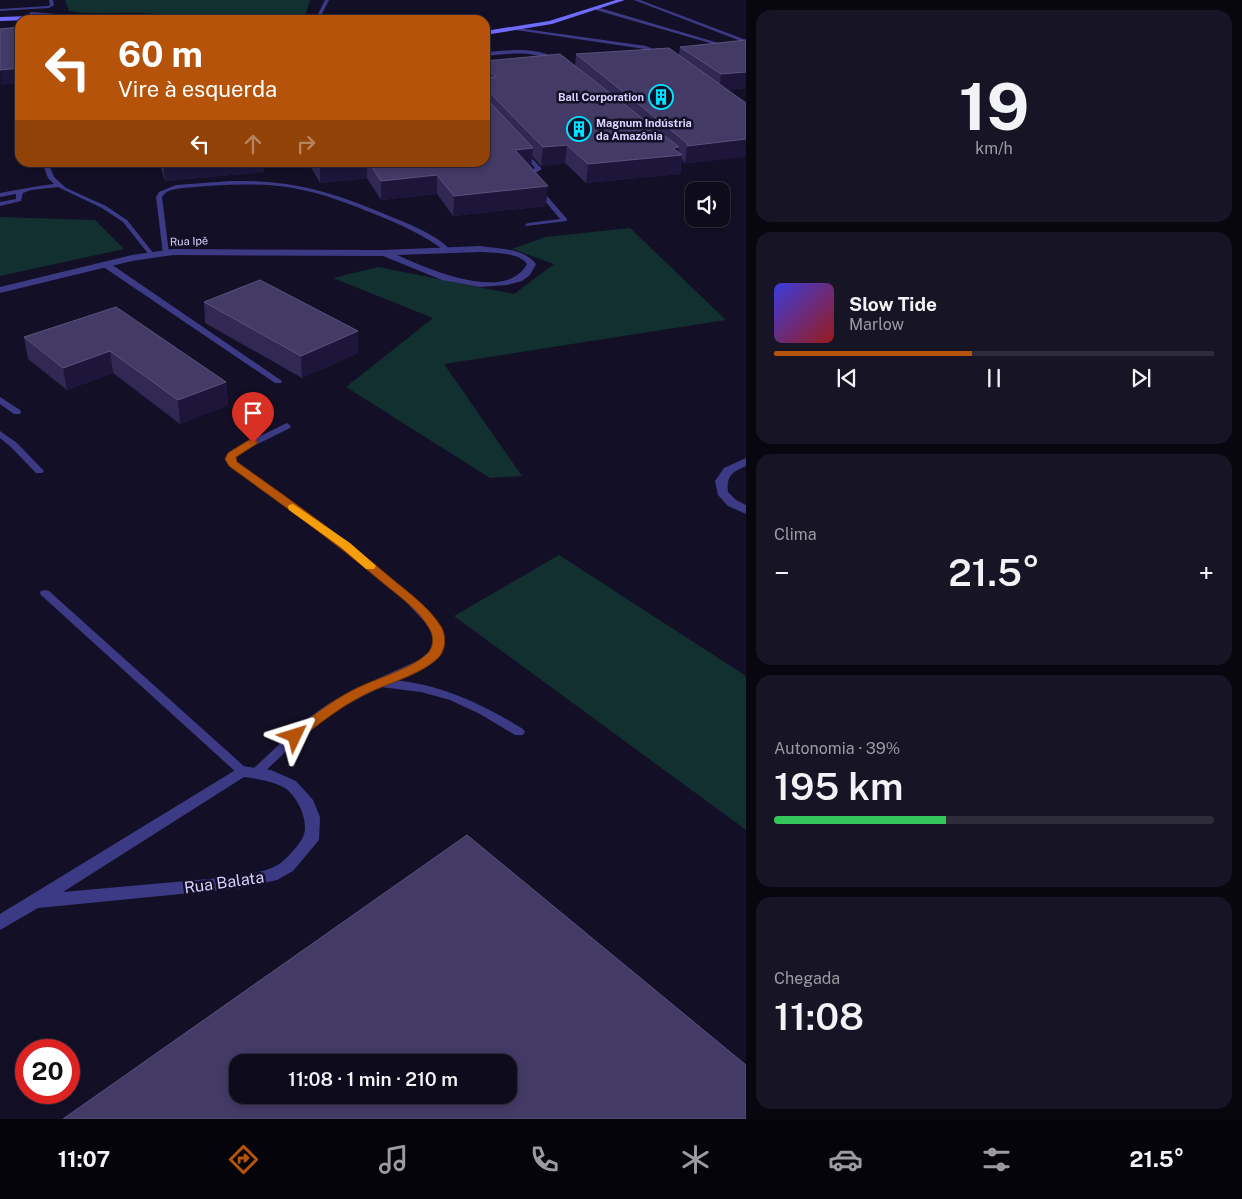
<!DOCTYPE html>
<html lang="pt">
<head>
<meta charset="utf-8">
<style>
  :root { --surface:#0e0b1c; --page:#171425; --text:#f1f3f6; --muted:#9b9ba3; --line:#2e2b3b; --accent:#b45309 }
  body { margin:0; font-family:"Public Sans",sans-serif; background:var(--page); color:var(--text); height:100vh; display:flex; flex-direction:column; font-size:19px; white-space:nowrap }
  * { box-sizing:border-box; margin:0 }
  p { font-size:16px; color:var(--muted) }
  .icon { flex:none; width:28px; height:28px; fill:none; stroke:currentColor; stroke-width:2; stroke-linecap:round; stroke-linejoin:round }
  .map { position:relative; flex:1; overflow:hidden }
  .panel { display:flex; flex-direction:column; gap:10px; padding:10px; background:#08060f; width:496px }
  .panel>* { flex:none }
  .guide { position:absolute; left:15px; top:15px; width:475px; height:152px; border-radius:15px; box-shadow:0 2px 8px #0003,0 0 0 1px var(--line); background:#b45309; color:#fff; overflow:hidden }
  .tools { position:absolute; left:685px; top:182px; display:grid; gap:10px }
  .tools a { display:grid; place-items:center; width:45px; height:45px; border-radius:10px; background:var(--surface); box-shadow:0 2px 8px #0003,0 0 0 1px var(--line); font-size:25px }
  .speed { position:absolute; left:15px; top:1039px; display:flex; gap:10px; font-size:25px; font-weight:700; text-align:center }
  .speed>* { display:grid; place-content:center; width:65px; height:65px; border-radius:50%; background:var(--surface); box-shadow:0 2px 8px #0003,0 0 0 1px var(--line); line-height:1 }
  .speed .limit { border:8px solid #d22; background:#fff; color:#111 }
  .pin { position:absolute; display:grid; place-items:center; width:42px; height:42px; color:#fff; margin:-51px -21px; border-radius:50% 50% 50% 0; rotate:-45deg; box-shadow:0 0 5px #0007 }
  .pin .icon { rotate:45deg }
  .me { position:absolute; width:55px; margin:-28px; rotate:49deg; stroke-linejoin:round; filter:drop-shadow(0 0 4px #0008) }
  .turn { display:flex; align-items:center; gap:18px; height:105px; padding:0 20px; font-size:22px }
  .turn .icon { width:65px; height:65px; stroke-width:2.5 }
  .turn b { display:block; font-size:35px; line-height:42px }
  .lanes { display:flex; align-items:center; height:48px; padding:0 20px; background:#0003; justify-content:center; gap:25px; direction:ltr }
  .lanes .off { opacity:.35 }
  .big { font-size:38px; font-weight:600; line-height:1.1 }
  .panel .tile { flex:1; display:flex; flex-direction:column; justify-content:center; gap:8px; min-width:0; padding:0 18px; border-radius:15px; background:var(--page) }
  .panel .dial { align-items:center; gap:0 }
  .dial b { font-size:65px; line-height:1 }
  .song { display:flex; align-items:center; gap:15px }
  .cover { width:60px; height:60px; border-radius:8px; background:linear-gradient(135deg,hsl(240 70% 55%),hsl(0 70% 35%)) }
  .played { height:5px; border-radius:2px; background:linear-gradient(90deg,var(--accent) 45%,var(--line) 45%) }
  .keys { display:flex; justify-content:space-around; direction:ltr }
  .heat { display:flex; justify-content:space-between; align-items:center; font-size:28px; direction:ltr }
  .charge { height:8px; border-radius:4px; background:linear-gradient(90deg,#34c759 39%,var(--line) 0) }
  .trip { position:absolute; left:229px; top:1054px; width:288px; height:50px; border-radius:15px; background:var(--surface); box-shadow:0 2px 8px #0003,0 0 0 1px var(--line); font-weight:600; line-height:50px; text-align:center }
  .dock { display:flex; height:80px; justify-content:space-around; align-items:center; background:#06040b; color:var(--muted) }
  .dock .icon { width:35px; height:35px }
  .dock .on { color:var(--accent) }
  .dock b { font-size:22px; color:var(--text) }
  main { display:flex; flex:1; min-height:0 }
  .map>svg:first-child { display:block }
  .green { fill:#12302f }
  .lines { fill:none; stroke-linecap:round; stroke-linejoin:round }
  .lane { fill:#3d3a85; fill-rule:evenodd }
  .street { fill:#3d3a85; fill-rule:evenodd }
  .secondary { fill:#6f6bff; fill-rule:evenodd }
  .wall { fill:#312854 }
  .shaded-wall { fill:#1d163a }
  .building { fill:#433a66; stroke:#5a527e; fill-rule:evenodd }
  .route { fill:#b45309; stroke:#753606 }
  .slow { fill:#f59e0b }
  .labels { text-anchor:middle; stroke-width:5; stroke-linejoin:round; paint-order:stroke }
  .far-poi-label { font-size:11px; font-weight:bold; fill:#d9d4ff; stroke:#130f26; text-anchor:end }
  .far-street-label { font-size:11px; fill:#d9d4ff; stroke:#130f26 }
  .near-street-label { font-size:16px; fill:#d9d4ff; stroke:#130f26 }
</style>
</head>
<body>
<main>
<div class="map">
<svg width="746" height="1119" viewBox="0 0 746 1119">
  <rect width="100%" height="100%" fill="#130f26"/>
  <!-- green -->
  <path class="green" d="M65,0H310L305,17C252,26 195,16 142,13C118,12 93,15 69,11Z
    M0,217L95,220L124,249L0,276Z
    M630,228L726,320L444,364L522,476L490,478L346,387L433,318L333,278L378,267L514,294L554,264L512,249L545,237Z
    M559,555L746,676V830L454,616Z"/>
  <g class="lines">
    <!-- lane -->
    <path class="lane" d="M49,0H53L54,5L49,8L0,11V9L48,6L50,5Z
      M325,0H329L319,20H315Z
      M634,0H640L746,40V43Z
      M596,8H600L732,47L727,48L596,10Z
      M31,12L57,14L65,20H60L56,16L29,14Z
      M370,19H394L396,20H368Z
      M518,28L646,46L664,54L661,56L645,49L516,30Z
      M514,50C531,50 548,51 562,63L557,64C535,49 510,54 485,56V52Z
      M523,149L542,169L530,176L531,178L528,180L523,175L535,168L520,151Z
      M42,162H48L54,177L66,188L106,206L127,220L154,254V256H150L123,222L102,208L58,187L31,190L23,193L21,201L0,206V202L16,199V194L0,197V193C18,190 35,186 54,184L48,178Z
      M231,181C295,180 336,193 394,218C414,226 436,235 451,250L445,251C424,235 401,225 377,215C350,204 322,193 293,188C257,182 219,185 182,188C175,189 166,190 162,197L169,253L163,254L156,197L159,192L176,185Z
      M539,188L541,189L567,219V221L526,226L525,225L528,223L560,219L536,190Z
      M102,262H108L282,381L281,383H275L102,266Z
      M0,397L20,410L21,412L20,414H14L0,404Z
      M287,423L291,426L290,428L239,453L235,459L236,461L349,543L415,599L433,617L441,628L444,642L439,656L427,666L394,680C443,685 482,704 523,729L525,732L523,735H515L480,714L450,700L421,692L381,687L336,710L312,727L261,775L257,776L253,775L251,772L253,769L304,721L328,704L355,689L419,660L430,651L434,642L432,630L407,603L343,547L227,463L225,459L233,449Z
      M0,431L17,443L42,469L44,471L42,473H36L11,447L0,438Z
      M45,590L49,591L246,768L248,771L246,774L242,775L238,774L41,595L40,593L41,591Z"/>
    <!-- street -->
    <path class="street" d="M480,246C499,249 524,248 536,264L530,275L522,281L507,285L480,287L442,280L383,256L173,255L132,261L0,293V287L132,255L173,249L384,250ZM480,252C494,253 518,252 527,264C505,304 427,268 397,255Z
      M746,458V466C732,472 726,476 728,492L736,500L746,505V514L728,506L718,495L715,481L724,468Z
      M242,766L271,770L296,781L313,800L320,817L319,840L293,871L277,880L242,888L38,908L0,930V914ZM244,777C258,779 272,781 285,788C298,797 311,824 302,839C298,846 288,857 282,862C271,871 255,872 242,876L63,892Z"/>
    <!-- secondary -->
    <path class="secondary" d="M616,0H625L552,24L485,35V31L549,21Z
      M86,14L175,18L178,20L86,18L0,21V17Z"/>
  </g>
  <!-- wall -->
  <path class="wall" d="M746,40V88L728,90L685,164L684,162L682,159L680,174L586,183L565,163L541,166L532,156L531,167H530L546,206L453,216L437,194L381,200L367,178L320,183L308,162H485V61L575,66L576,54L679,55L680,47Z
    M159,162H264V172L165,181Z
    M204,302L358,331V353L302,378L205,323Z
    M116,307L226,382L228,405L180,424L113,373L67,390L28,359L24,337Z"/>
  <!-- shaded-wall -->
  <path class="shaded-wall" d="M20,68V83L1,85L0,70Z
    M746,72V88L719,91L721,74Z
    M746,139V157L685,164L687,146Z
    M567,145L565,163L541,166L543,147Z
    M679,147L678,155H682L680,174L586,183L588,164Z
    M533,148L531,167L514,169L515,150Z
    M163,162H264V172L165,181Z
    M335,162H367V178L320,183V164Z
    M437,175V194L381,200V181Z
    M548,186L546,206L453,216L454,196Z
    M358,331V353L302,378L301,356Z
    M110,351L113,373L67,390L63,368Z
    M226,382L228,405L180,424L178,400Z"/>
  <!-- building -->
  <path class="building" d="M20,27V68L0,70V29Z
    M746,40V72L721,74L680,47Z
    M669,48L746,103V139L687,146V143L576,54Z
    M560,54L679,147L673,148L682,155L588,164L567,145L543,147L486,89L485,90V78L496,77L485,67V61Z
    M485,97L533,148L515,150L548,186L454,196L437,175L381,181L369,162H485Z
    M319,162H335L320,164Z
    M260,280L358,331L301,356L204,302Z
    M116,307L226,382L178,400L110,351L63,368L24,337Z
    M467,835L746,1065V1119H63ZM238,1062H508V1095H238Z"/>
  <!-- route -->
  <path class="route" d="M249,440H256L258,443L236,457L237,462C289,499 342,536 391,578C409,593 430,608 442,628C446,637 446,649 439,657C422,675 384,684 362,696C339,708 320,723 300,739H291L289,736L291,733C311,717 330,702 353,690C374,679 412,669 428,653C434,646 434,636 429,628C419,610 399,596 383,583C334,541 281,504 229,466L225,459L228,453Z"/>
  <!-- slow -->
  <path class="slow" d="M293,504L350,543L374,564L376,566L374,569H366L342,548L289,510L288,507L289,505Z"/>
  <!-- icons -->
  <defs>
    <symbol id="building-ring" viewBox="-11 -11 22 22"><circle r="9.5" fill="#130f26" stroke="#00e5ff" stroke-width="1.5"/><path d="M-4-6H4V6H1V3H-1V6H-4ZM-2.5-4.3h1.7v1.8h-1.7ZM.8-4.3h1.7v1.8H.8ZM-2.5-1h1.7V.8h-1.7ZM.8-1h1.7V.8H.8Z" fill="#00e5ff"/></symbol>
  </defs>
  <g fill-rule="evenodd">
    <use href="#building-ring" x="647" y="83" width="28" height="28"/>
    <use href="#building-ring" x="565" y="115" width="28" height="28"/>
  </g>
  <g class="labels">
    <!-- far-poi labels -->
    <g class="far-poi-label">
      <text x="644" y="101">Ball Corporation</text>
      <text x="596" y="127" text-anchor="start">Magnum Indústria<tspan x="596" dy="13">da Amazônia</tspan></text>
    </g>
    <!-- far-street labels -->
    <g class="far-street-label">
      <text transform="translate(189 241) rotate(-2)" y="4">Rua Ipê</text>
    </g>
    <!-- near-street labels -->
    <g class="near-street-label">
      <text transform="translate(224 882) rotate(-8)" y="6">Rua Balata</text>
    </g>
  </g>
</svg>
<div class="tools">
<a><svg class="icon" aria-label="sound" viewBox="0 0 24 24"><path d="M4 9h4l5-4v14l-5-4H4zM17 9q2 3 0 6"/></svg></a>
</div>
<div class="speed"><div class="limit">20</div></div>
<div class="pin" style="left:253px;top:443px;background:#d93025"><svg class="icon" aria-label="arrive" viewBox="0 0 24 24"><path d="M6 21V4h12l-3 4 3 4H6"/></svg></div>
<svg class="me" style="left:295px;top:736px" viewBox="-20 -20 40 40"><path d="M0-17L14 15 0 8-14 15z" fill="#b45309" stroke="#fff" stroke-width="4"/></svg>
<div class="trip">11:08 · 1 min · 210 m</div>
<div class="guide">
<div class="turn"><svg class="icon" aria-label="left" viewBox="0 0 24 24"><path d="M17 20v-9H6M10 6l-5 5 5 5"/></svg><div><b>60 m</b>Vire à esquerda</div></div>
<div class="lanes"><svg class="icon" aria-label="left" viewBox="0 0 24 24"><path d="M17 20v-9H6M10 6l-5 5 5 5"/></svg><svg class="icon off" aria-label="ahead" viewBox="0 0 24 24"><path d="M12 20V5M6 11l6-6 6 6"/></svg><svg class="icon off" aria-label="right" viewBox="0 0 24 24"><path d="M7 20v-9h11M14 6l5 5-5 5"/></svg></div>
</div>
</div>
<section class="panel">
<div class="tile dial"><b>19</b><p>km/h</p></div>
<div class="tile">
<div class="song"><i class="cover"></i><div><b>Slow Tide</b><p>Marlow</p></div></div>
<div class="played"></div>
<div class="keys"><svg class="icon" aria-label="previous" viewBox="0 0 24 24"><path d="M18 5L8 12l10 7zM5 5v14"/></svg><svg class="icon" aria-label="pause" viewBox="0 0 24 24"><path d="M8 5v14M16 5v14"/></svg><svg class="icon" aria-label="next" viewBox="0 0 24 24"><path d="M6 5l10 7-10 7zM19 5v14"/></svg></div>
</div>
<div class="tile"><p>Clima</p>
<div class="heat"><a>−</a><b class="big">21.5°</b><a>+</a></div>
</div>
<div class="tile"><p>Autonomia · 39%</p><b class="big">195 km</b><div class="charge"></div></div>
<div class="tile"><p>Chegada</p><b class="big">11:08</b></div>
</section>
</main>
<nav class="dock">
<b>11:07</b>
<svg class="icon on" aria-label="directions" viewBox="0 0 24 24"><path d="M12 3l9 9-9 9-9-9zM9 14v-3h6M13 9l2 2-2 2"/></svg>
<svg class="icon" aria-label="music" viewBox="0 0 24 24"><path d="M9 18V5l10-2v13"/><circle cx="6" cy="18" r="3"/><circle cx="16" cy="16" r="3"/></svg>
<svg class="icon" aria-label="phone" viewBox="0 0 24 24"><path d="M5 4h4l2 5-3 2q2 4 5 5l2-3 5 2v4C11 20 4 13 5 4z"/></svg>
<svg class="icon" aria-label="climate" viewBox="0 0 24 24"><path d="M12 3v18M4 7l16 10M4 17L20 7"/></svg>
<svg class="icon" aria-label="car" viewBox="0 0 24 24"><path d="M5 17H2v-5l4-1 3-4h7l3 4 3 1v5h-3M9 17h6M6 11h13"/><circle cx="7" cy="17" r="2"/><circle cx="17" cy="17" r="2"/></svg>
<svg class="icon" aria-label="filters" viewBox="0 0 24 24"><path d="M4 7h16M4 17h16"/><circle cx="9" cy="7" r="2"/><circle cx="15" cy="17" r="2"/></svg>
<b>21.5°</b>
</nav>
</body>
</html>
